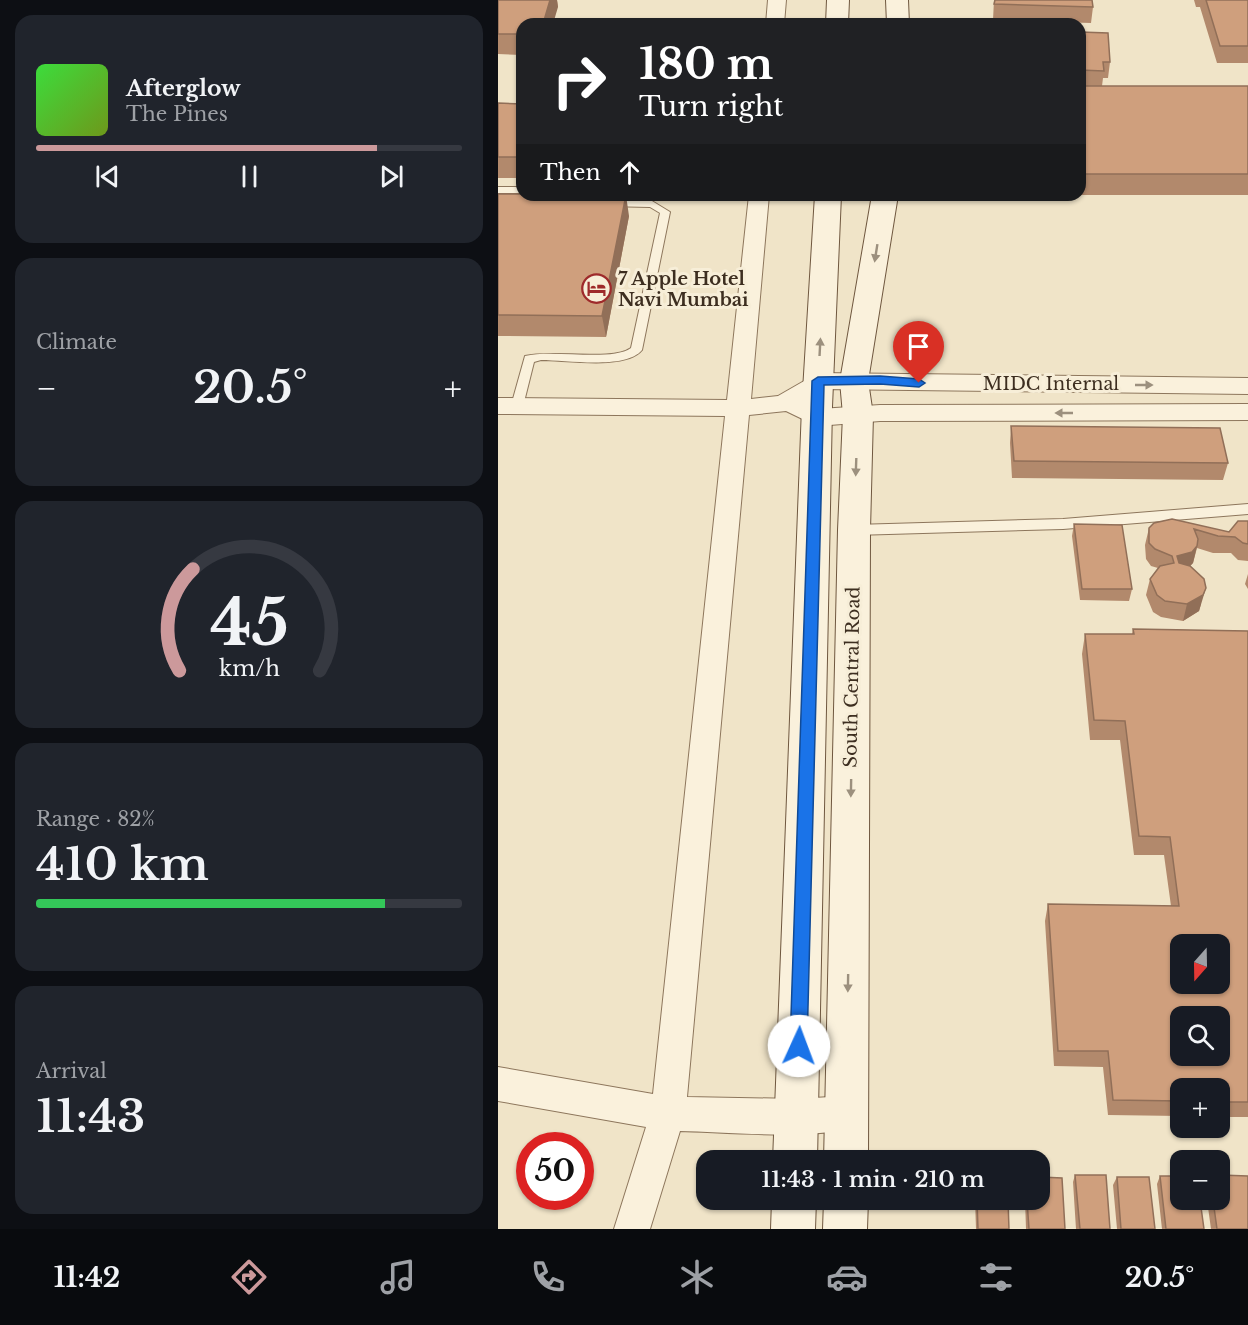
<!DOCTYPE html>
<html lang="en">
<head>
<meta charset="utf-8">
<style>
  :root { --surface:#171b24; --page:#20242c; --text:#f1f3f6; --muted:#9ea1a6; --line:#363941; --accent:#cc999b }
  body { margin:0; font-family:"Libre Baskerville",serif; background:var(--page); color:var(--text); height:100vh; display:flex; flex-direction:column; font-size:22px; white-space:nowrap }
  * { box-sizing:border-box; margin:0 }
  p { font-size:20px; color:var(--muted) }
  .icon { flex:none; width:33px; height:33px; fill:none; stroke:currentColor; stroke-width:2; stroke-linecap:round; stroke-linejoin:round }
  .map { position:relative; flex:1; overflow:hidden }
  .side { display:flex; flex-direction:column; gap:15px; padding:15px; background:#0d0f14; width:498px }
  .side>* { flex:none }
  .guide { position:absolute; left:18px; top:18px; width:570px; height:183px; border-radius:18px; box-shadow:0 2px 4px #0004; background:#202124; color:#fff; overflow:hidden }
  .needle { width:39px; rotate:200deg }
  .tools { position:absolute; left:672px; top:934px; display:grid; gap:12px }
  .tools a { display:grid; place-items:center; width:60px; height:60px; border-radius:12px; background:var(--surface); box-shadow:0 2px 4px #0004; font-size:30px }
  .speed { position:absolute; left:18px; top:1132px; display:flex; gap:12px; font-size:30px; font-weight:700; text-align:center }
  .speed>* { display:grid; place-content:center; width:78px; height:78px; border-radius:50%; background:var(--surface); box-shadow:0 2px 4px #0004; line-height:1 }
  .speed .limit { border:9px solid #d22; background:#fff; color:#111 }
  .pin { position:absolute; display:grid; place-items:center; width:51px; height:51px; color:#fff; margin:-62px -26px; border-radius:50% 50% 50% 0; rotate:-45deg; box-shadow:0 0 6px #0007 }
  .pin .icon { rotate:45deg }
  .me { position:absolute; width:66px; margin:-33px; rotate:2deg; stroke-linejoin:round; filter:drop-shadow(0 0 4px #0008) }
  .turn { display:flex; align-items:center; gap:21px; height:126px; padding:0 24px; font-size:27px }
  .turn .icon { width:78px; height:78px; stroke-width:2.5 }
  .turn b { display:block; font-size:42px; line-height:51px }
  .then { display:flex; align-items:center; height:57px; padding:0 24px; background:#0003; gap:12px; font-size:22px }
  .big { font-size:45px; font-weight:600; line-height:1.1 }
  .side .card { flex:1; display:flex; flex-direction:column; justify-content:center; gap:9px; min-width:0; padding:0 21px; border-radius:18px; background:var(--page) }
  .side .dial { align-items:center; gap:0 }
  .dial svg { height:156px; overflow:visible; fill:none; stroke:var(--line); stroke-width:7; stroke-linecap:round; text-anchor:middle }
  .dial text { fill:var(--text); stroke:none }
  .song { display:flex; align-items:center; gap:18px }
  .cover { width:72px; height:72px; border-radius:9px; background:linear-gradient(135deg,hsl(120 70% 55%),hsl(80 70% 35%)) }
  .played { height:6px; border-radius:3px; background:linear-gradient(90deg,var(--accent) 80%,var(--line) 80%) }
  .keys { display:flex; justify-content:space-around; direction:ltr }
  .heat { display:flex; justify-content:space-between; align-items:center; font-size:33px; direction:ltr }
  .charge { height:9px; border-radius:4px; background:linear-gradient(90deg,#34c759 82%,var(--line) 0) }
  .trip { position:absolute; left:198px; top:1150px; width:354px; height:60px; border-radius:18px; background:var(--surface); box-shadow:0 2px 4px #0004; font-weight:600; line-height:60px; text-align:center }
  .tabs { display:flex; height:96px; justify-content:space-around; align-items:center; background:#090b0e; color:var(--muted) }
  .tabs .icon { width:42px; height:42px }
  .tabs .current { color:var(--accent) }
  .tabs b { font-size:27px; color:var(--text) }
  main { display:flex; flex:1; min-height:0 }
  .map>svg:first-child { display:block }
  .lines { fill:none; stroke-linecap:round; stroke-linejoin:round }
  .service-casing { stroke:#8d765c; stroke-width:2 }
  .minor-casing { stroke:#8d765c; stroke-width:2 }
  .secondary-casing { stroke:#6f573f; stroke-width:2 }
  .service { fill:#faf1dc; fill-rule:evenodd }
  .minor { fill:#faf1dc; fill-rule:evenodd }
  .secondary { fill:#faf1dc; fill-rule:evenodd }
  .wall { fill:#b2896c }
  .shaded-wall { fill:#916f58 }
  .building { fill:#cf9f7d; stroke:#916f58; stroke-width:1.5; fill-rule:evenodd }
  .oneway { fill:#9c907e }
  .route { fill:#1a73e8; stroke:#114b97; stroke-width:1.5 }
  .labels { text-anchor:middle; stroke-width:6; stroke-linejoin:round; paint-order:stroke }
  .poi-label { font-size:18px; font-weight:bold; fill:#3d2e20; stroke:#f7eed8; text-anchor:start }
  .street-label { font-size:18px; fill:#3d2e20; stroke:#f7eed8 }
</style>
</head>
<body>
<main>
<section class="side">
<div class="card">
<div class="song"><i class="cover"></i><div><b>Afterglow</b><p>The Pines</p></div></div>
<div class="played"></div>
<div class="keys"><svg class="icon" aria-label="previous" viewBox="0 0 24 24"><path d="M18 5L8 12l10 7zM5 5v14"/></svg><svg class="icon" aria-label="pause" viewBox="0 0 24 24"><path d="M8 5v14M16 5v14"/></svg><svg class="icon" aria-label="next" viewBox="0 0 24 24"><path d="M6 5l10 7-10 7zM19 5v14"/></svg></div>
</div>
<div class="card"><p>Climate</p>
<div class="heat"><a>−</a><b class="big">20.5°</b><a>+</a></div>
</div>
<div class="card dial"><svg viewBox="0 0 100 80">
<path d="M14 69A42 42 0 1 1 86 69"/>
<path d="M14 69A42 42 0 0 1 21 17" stroke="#cc999b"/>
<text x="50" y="56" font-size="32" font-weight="700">45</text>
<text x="50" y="72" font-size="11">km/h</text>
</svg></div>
<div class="card"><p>Range · 82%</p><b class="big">410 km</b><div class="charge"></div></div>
<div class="card"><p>Arrival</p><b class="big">11:43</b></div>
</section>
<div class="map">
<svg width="750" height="1229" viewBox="0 0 750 1229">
  <rect width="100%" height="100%" fill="#f0e4c8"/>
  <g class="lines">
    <defs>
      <path id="service" d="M0,187H24V193H0Z
        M111,201H154L172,212L144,350C128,370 68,360 43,360L36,362L25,406L19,410L15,409L13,406L27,356C55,349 113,362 133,348L162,213L152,207L107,206V202Z
        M750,504V514L565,529L356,535L350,530L356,525L565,519Z"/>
      <path id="minor" d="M270,0H288L286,24H268Z
        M251,195H271L253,399L280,396L320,373L750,378V394L325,389L305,402L322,409L382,405L750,404V420L382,421L319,426L288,411L251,415L189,1097L299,1099L349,1096L361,1101L366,1113L361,1125C323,1141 227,1132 182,1131L152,1229H116L148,1127L0,1101V1067L155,1094L227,416L0,414V398L229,400Z"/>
      <path id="secondary" d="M329,0H351L350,24H328Z
        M388,0H410L411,24H389Z
        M317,195H343L334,407L319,1161H275L304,407Z
        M374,195H400L370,381L375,415L372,530L370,1161H326L340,530L345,415L342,381Z
        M274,1200H318L317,1229H273Z
        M326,1200H370L369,1229H325Z"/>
    </defs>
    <!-- service casing -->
    <use href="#service" class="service-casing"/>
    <!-- minor casing -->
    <use href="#minor" class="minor-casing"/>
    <!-- secondary casing -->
    <use href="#secondary" class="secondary-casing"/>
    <!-- service -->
    <use href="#service" class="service"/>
    <!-- minor -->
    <use href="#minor" class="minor"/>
    <!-- secondary -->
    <use href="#secondary" class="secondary"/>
  </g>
  <!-- wall -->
  <path class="wall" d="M0,0H59L60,7L24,24V55L0,54Z
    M496,0H594L595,7L593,23L495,20Z
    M696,0H750V63H719L702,7H698Z
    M582,32L612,62L610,78H605L604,86H750V195H582Z
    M0,103L24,104V178H0Z
    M0,194L131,216L108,337L0,336Z
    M513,426L730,463L725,480L514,478L512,443Z
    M750,521V561L740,560L733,553H715L699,548L695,563L692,566L703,604L701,611L685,621L663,617L655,612L648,595L652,579L660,568L653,566L648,559L647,545L651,528L656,523L731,532Z
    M576,524L634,589L631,601L582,600L574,536Z
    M750,574V589L747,584Z
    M635,629L750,631V1117H722V1089H682V1116L610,1115L605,1067L556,1066L547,921L550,904L673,906L666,855H636L622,740H592L584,654L587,634H634Z
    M577,1175L612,1229H578L575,1182Z
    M662,1176L706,1229H664L659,1184Z
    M619,1177L657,1229H619L615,1185Z
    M477,1200H510L511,1229H478Z
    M527,1200H542L567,1229H528Z
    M709,1200H722L750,1229H713Z"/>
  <!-- shaded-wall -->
  <path class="shaded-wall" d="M52,0H59L60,7L55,24H45Z
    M24,147V170L21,157Z
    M128,195L131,216L108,337L104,316Z
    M699,546L695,563L689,569L675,573L679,556Z
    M708,588L701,611L685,621L689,604Z"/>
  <!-- building -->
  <path class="building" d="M0,0H52L45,24H24V34H0Z
    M497,0H594L595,7L496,4Z
    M708,0H750V46H722Z
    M582,32L610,33L612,62H605L606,71L582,70Z
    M582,86H750V174H582Z
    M0,103L24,104V147L21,157H0Z
    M0,194L128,195L104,316L0,315Z
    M513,426L722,428L730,463L516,461Z
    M674,519L731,532L740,521H750V544L745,543L737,537L720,536L696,529L700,539L699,546L694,552L679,556L681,563L692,566L706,579L708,588L705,595L689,604L667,601L659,595L652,579L662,566L676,563L674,556L657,549L651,543V528L656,523Z
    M576,524L624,525L634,589H584Z
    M635,629L750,631V1102H722V1089H682V1101L615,1100L610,1051H560L550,904L681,906L672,837L641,836L627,721L596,720L587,634H636ZM682,945H722V984H682ZM682,1017H722V1056H682Z
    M577,1175H608L612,1229H582Z
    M722,1175L750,1176V1229H719L715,1200H722Z
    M662,1176H682V1200H702L706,1229H668Z
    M542,1177L564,1178L567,1229H531L529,1200H542Z
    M619,1177H651L657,1229H623Z
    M479,1200H510L511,1229H480Z"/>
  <!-- one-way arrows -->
  <defs><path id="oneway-solid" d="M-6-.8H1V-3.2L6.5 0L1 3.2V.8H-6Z" transform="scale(1.5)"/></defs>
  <g class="oneway">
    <use href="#oneway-solid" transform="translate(378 253) rotate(99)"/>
    <use href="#oneway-solid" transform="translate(322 347) rotate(-87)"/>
    <use href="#oneway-solid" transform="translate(646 385)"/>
    <use href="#oneway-solid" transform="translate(566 413) rotate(180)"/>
    <use href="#oneway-solid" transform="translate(358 467) rotate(92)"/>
    <use href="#oneway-solid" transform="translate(353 788) rotate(91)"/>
    <use href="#oneway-solid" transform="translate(350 983) rotate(91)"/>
  </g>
  <!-- route -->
  <path class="route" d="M382,376L421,379L427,383L421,387L382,384L326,385L309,1046L307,1052L301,1054L295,1052L292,1046L314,381L320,377Z"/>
  <!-- icons -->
  <defs>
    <symbol id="hotel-ring" viewBox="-11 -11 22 22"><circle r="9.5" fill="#f7eed8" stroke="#9e2a2b" stroke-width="1.5"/><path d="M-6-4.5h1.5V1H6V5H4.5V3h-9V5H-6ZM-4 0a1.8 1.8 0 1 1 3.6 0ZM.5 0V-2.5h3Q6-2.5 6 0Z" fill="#9e2a2b"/></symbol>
  </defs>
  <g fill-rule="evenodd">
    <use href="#hotel-ring" x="82" y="272" width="33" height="33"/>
  </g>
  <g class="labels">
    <!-- poi labels -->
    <g class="poi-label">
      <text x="120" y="285">7 Apple Hotel<tspan x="120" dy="21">Navi Mumbai</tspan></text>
    </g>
    <!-- street labels -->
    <g class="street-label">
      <text x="553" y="390">MIDC Internal</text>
      <text transform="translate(354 677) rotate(-89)" y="6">South Central Road</text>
    </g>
  </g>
</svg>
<div class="tools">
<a><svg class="needle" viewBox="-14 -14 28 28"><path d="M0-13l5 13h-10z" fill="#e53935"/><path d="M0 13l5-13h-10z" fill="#9ea1a6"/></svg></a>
<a><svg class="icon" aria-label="search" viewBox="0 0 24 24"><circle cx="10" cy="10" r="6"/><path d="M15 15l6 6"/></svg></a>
<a>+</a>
<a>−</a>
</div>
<div class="speed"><div class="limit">50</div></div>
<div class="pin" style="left:421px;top:383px;background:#d93025"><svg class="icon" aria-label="arrive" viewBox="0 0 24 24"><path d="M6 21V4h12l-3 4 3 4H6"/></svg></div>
<svg class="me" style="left:301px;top:1046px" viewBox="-20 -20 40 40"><circle r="19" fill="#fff"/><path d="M0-13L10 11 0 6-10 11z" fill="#1a73e8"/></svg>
<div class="trip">11:43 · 1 min · 210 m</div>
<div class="guide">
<div class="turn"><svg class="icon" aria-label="right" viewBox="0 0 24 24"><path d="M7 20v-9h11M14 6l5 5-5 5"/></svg><div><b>180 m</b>Turn right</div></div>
<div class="then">Then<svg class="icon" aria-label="ahead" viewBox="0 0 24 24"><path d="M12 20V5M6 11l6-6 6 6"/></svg></div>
</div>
</div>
</main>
<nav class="tabs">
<b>11:42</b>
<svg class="icon current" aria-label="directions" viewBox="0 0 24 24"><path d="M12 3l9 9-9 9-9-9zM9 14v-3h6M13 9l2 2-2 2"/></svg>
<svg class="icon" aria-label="music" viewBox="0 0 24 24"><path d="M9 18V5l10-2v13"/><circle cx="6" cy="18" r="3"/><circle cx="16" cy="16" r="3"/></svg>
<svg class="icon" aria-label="phone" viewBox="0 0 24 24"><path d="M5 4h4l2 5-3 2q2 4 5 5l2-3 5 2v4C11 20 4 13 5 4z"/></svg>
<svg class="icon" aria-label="climate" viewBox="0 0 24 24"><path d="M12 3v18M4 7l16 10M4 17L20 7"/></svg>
<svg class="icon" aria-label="car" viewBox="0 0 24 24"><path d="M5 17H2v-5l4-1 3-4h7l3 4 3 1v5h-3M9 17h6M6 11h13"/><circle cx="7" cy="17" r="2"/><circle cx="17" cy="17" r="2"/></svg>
<svg class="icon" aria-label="filters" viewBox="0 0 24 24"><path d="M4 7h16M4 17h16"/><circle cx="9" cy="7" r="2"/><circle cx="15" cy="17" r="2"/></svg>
<b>20.5°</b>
</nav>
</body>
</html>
